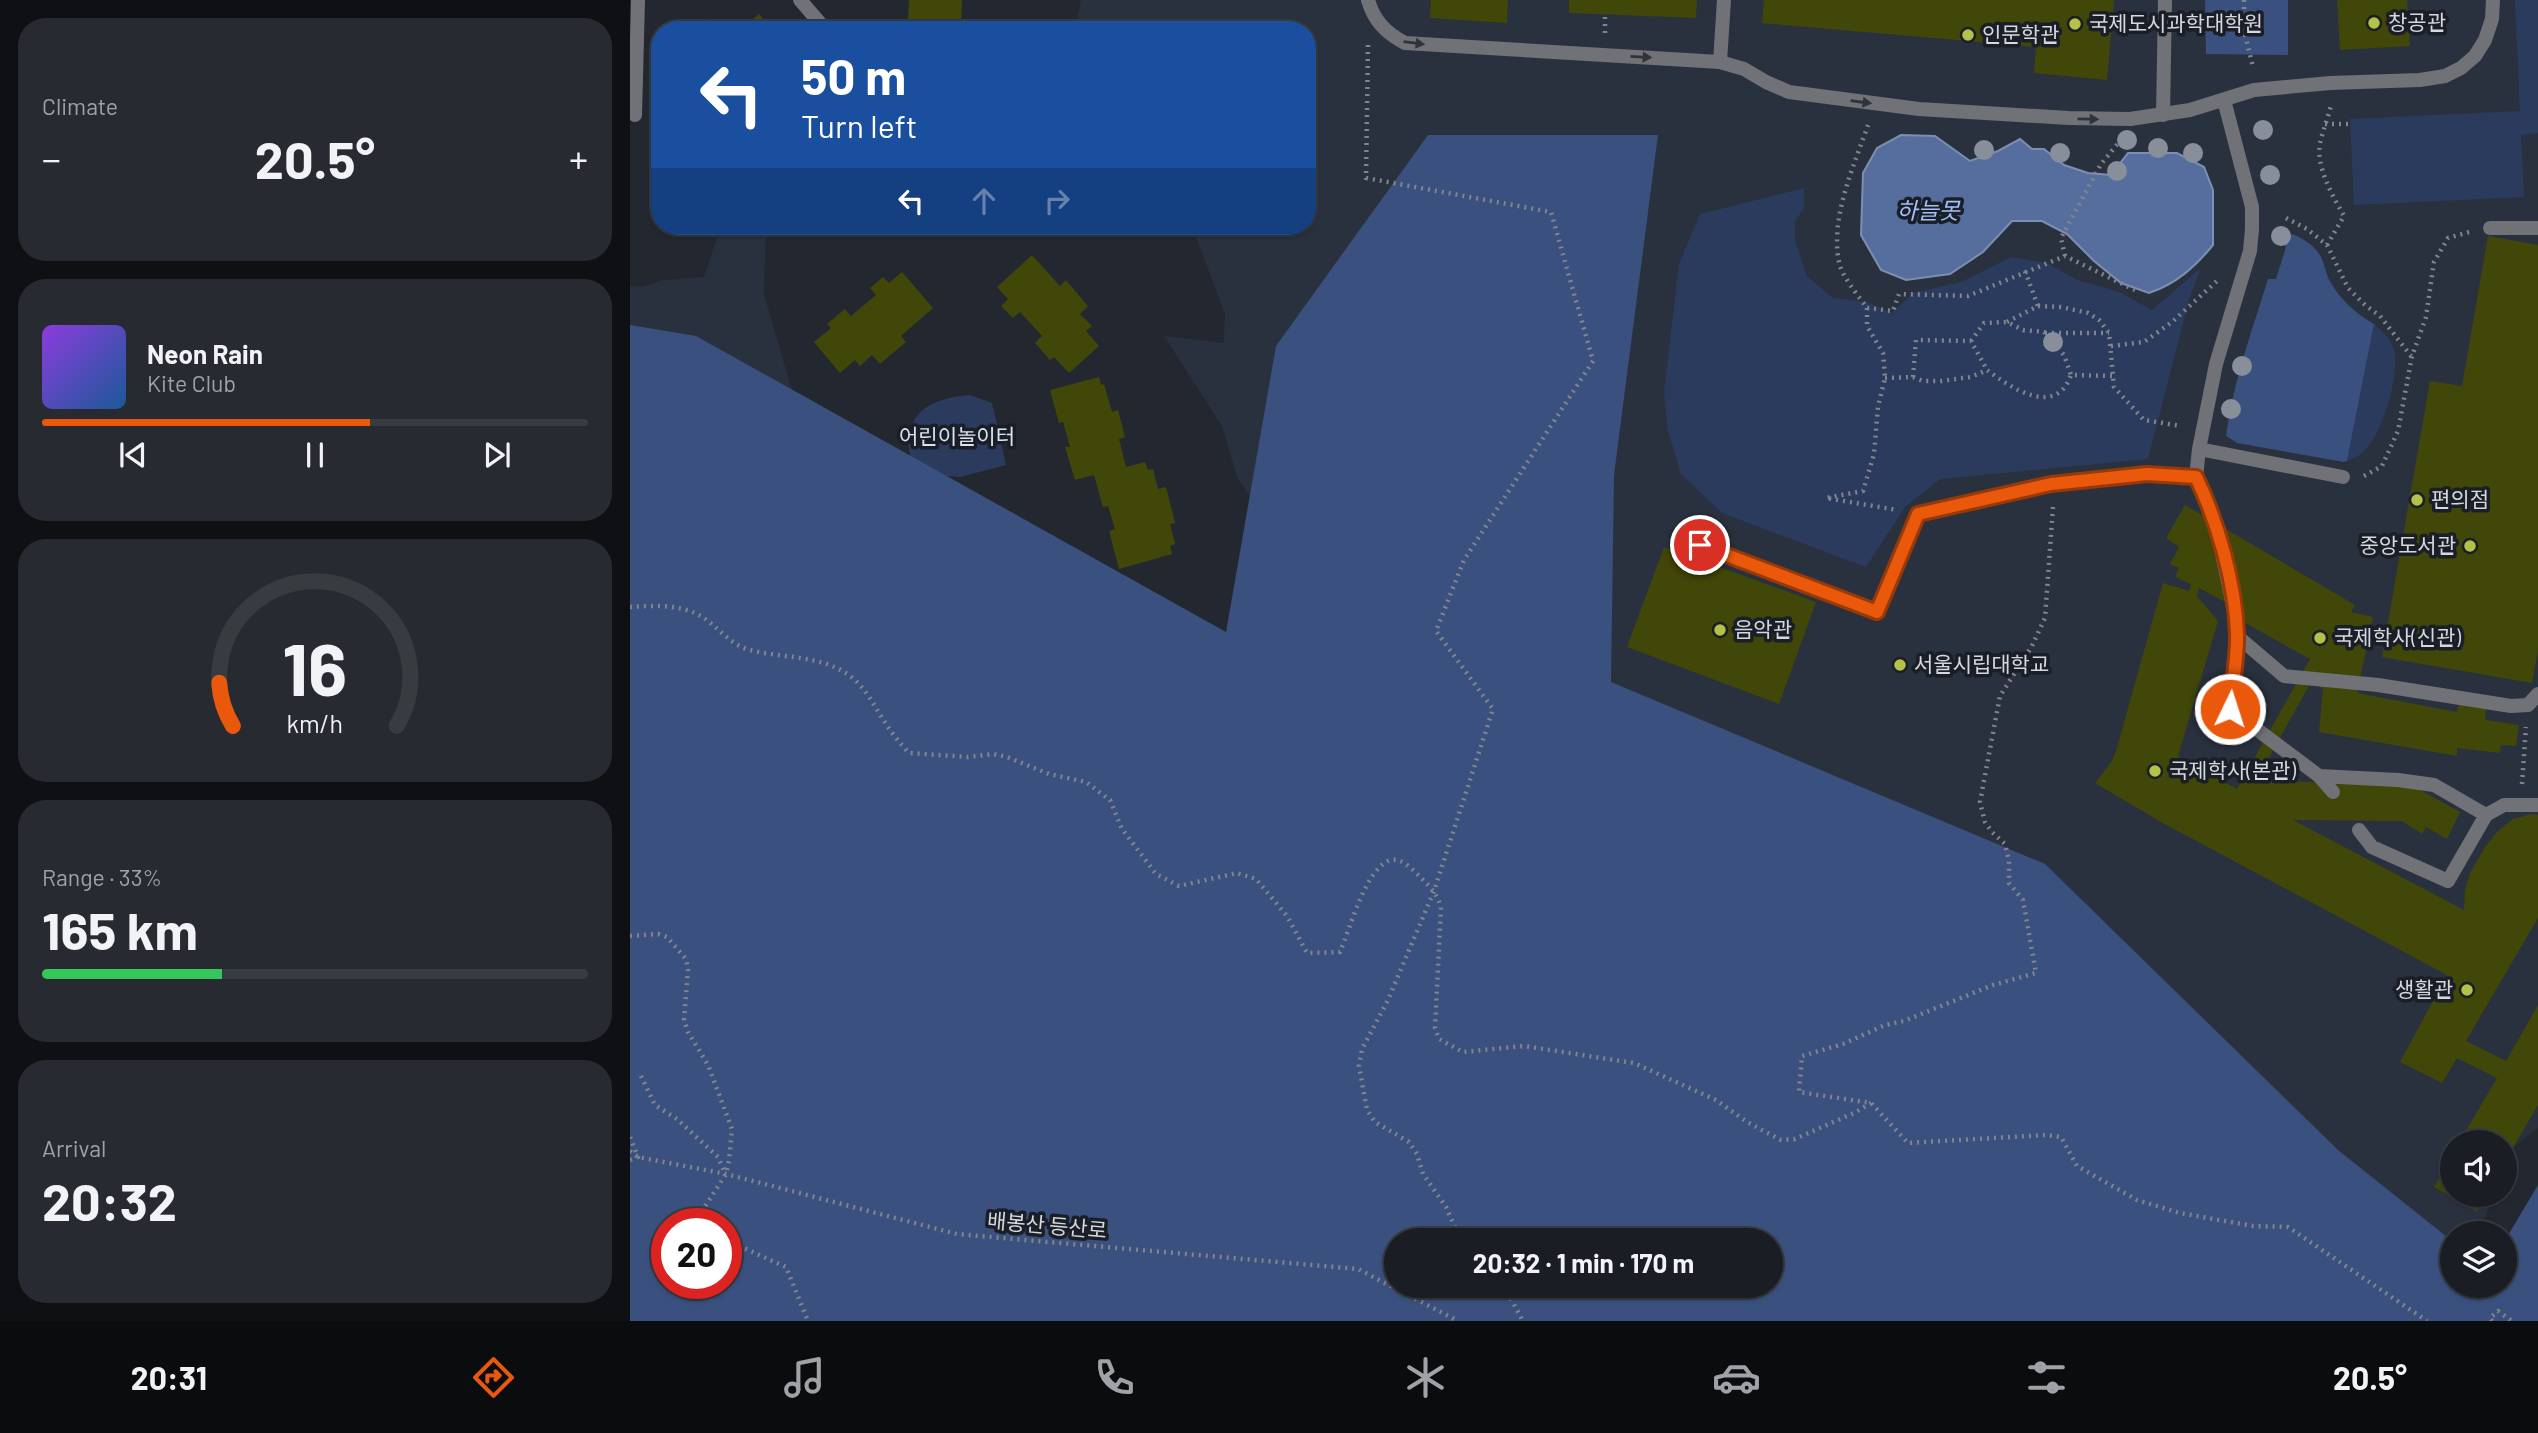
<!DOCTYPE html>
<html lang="en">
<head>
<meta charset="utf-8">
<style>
  :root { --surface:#1a1e24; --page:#272b31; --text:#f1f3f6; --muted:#9fa2a6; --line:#383c41; --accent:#ea580c }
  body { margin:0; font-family:Barlow,"Noto Sans KR",sans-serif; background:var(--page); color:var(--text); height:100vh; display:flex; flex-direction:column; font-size:26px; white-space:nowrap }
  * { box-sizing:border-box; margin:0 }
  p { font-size:23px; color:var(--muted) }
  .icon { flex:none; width:38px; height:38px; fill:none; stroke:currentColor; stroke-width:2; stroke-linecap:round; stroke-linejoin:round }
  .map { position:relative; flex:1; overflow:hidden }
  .drawer { display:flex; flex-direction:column; gap:18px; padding:18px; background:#0e1014; width:630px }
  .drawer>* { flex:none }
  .guide { position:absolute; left:21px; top:21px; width:665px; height:214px; border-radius:28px; box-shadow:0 2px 5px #0004,0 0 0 2px var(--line); background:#1a4fa0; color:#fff; overflow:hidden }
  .tools { position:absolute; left:1810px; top:1130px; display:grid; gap:14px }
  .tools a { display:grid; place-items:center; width:77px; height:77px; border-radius:50%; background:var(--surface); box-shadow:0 2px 5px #0004,0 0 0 2px var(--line); font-size:35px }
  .speed { position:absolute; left:21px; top:1208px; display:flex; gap:14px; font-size:35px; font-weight:700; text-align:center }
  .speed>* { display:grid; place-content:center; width:91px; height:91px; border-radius:50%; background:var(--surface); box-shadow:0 2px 5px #0004,0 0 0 2px var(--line); line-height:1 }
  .speed .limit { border:10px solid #d22; background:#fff; color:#111 }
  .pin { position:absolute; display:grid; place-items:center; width:60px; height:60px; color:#fff; margin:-30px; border:4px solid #fff; border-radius:50%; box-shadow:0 2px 7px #0007 }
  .me { position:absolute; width:77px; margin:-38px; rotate:4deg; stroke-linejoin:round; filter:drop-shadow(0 0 5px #0008) }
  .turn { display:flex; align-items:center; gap:24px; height:147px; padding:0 35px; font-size:32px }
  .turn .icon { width:91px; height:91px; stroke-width:2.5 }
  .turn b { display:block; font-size:49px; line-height:60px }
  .lanes { display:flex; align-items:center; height:66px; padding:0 35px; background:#0003; justify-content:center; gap:35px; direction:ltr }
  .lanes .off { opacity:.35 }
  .big { font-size:52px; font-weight:700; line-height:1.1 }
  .drawer .widget { flex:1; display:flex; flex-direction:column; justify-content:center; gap:10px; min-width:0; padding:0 24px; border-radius:28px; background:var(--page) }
  .drawer .dial { align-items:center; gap:0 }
  .dial svg { height:182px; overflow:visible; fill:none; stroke:var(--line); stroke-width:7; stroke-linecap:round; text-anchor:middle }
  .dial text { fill:var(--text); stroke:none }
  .song { display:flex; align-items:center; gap:21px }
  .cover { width:84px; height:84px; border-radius:10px; background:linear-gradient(135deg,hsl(270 70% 55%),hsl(210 70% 35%)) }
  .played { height:7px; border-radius:4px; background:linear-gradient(90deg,var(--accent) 60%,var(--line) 60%) }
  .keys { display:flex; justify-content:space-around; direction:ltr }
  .heat { display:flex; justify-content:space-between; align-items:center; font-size:38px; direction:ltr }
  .charge { height:10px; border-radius:5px; background:linear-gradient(90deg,#34c759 33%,var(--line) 0) }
  .trip { position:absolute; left:754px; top:1228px; width:399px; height:70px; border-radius:35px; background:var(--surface); box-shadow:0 2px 5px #0004,0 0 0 2px var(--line); font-weight:700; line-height:70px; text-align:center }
  .tab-bar { display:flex; height:112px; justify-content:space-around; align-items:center; background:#0a0c0e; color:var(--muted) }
  .tab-bar .icon { width:49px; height:49px }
  .tab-bar .current { color:var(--accent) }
  .tab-bar b { font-size:32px; color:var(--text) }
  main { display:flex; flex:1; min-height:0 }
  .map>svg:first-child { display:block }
  .built { fill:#2a313e }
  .green { fill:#2b3b5e }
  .forest { fill:#3a507e; fill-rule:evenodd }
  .water { fill:#566e9e; stroke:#7c8eb1; stroke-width:2 }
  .building { fill:#414708; fill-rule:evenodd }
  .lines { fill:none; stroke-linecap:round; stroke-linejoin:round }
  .path { stroke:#81858c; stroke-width:4.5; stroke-dasharray:2 5; stroke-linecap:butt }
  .service { stroke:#707277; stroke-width:14 }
  .pedestrian { stroke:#707277; stroke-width:14 }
  .minor { stroke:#707277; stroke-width:14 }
  .tree { fill:#888f9b }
  .oneway { fill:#30333a }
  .route-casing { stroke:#983908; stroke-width:18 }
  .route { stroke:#ea580c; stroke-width:12 }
  .poi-dot { fill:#b4c24a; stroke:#1a1e26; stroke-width:2.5 }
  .labels { text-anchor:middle; stroke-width:7; stroke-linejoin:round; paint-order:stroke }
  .poi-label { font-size:21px; fill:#d5d8de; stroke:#1a1e26; text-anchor:start }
  .park-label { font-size:21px; fill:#dbe3f2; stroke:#1a1e26 }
  .street-label { font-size:21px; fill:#d5d8de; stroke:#1a1e26 }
  .water-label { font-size:23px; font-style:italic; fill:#a3bffa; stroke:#1a1e26 }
</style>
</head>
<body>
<main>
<section class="drawer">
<div class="widget"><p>Climate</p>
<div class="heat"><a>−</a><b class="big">20.5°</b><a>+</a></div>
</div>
<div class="widget">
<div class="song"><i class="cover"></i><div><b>Neon Rain</b><p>Kite Club</p></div></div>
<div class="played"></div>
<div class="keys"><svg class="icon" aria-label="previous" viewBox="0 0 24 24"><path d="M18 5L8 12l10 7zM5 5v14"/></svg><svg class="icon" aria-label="pause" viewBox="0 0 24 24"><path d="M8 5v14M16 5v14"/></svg><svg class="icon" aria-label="next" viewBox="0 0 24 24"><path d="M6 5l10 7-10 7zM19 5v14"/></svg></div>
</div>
<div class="widget dial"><svg viewBox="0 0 100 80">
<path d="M14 69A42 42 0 1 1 86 69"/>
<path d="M14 69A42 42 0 0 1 8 50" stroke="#ea580c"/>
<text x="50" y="56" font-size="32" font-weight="700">16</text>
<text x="50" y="72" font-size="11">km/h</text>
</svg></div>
<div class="widget"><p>Range · 33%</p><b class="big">165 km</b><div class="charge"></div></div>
<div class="widget"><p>Arrival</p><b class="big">20:32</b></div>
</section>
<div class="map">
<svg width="1908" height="1321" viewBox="0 0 1908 1321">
  <rect width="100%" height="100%" fill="#232830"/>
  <!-- built -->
  <path class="built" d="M451,0H1908V1128L1885,1146L1874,1171V1143H1822V1195H1864L1848,1234H1822V1286L1814,1320L0,597V286L12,287L34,280L74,277L91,226H136L134,294L163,395L590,706L637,521L607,477L592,426L534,336L594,343L595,314L562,226H677V30H446Z"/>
  <!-- green -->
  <path class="green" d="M1885,0H1908V133L1891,135L1894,197L1724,205L1720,119L1890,111Z
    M1174,188V208L1165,221V241L1177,276L1203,298L1237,302L1262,313L1283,293L1331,282L1381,257L1417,263L1447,280L1489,292L1522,310L1571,268L1560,296L1518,459L1310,479L1275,507L1236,567L1092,513L1051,474L1038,431L1034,392L1049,264L1070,214Z
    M1744,324C1753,332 1760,338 1764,350C1770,376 1752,436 1732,453C1727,457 1722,459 1717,461Z
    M340,395L362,403L376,465L330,477L303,475L281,460C270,415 299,398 340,395Z"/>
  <!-- forest -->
  <path class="forest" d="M1575,0H1658V55L1576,54Z
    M798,135H1028L984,475L981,682L1415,864L1708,1150L1822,1241V1286H1874V1242L1908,1185V1321H0V325L66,336L596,632L646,346ZM96,1223V1283H37V1223ZM766,1241H1141V1286H766Z
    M1650,231C1665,233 1684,243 1691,257C1695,265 1696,275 1701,283C1711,300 1726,314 1744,324L1717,461L1714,462L1607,443L1596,436C1603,382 1622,331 1638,279H1646L1656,247L1648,240Z"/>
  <!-- water -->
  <path class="water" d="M1271,135L1305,136L1340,161L1368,151L1390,139L1402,149H1414L1434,165L1458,173L1481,175L1498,153H1547L1574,167L1583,190V245C1565,267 1546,284 1519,293L1491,283L1464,261L1437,234L1412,221H1382L1353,252L1320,274L1276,280L1251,270L1231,235L1233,173L1247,148Z"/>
  <!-- building -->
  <path class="building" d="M279,0H332L331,22L278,20Z
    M801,0H878L877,23L800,18Z
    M939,0H1067L1066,18L939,13Z
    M1134,0H1484L1477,80L1404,73L1406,47L1132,23Z
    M1707,0H1777L1780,46L1710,50Z
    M129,14L142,30H110Z
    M77,18L87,30H61Z
    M1858,236L1908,245V650L1902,683L1752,657L1800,381L1832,386Z
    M402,255L430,286L436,280L458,306L450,314L462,326L456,331L469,346L439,373L424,357L420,360L405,343L412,336L390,312L383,318L371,306L378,299L367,287Z
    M272,272L303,308L271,336L276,342L250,364L242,355L230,366L225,360L210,373L184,342L201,328L197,324L215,309L221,316L246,295L240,288L253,277L259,283Z
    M469,377L471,385L474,384L482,412L488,410L495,437L489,439L496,467L515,462L518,470L523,469L528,489L536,487L545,523L540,524L545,544L540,546L542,554L489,569L479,531L485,529L478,506L473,507L464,475L445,480L435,447H440L433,422L429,423L420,390Z
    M1555,505L1725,605L1721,612L1743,617L1727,693L1827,712L1830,698L1857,702L1855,720L1889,725L1886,746L1871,745L1870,753L1827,748V756L1689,732L1693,689L1681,682L1626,781L1779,784L1830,812L1817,839L1796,827L1792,834L1772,821L1663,820L1834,910L1835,890L1840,873L1855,847L1867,832L1883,819L1901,814L1908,815V918L1836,1041L1876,1061L1908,1005V1105L1874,1163V1143H1829L1867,1078L1827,1058L1812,1083L1770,1062L1817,975L1531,822L1465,783L1482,761L1486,751L1533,583L1559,591L1561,584L1545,577L1549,568L1540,564L1549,547L1536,538ZM1569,588L1599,604V614L1680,659L1607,789L1548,756L1588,621L1567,596Z
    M1034,547L1186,602L1149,704L997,647Z
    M1822,1156V1195H1856L1847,1212L1804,1187Z"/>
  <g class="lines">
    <!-- path -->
    <path class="path" d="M1614,0V30L1623,67
      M975,33V17
      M738,45L736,178L921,212L963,361L834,560L806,631L863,709L804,891L758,1000L732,1049L729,1066L737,1110L745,1122L779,1142L787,1154L793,1174L816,1207L831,1241
      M1695,124H1720
      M1238,125C1224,166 1200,217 1209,262C1212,277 1228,295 1237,308L1263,311L1269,294L1338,296L1435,256L1509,292
      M1656,218L1677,229L1697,245L1718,288L1735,305L1750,316L1781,356
      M1697,245L1714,216C1702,195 1686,167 1690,143C1693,130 1698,118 1701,105
      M1435,256L1431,238L1471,164L1490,141
      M1395,271L1408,306
      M1237,308V326L1253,353L1255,378L1248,407L1244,454L1233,491L1196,498L1267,510
      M1377,322L1408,306L1431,307L1458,313L1469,320L1479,333L1484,387L1514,420L1551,426
      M1415,333H1479
      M1341,341L1354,323L1377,322L1393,330L1414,332L1434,355L1441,375
      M1481,346L1514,342L1542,322L1587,281
      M1283,377L1286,340L1341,341L1357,370
      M1255,378L1283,377L1293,381H1312L1341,377L1357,370C1381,388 1426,418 1441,375L1482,376
      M1734,476L1752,466L1768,431L1782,356L1796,317L1804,262L1818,238L1839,232
      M1423,507L1415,618L1402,646L1370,696L1350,802L1355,822L1362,832L1375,844L1379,861V883L1393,900L1406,973L1363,985L1274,1021L1255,1025L1213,1044L1172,1056L1169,1092L1241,1103L1278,1143L1415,1135L1431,1137L1447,1166L1507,1200L1550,1213L1623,1226L1658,1227L1797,1321
      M0,607C26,605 57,604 78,621C91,631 101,644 117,649C150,659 191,654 220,676C235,687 243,704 253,719C260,731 269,742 279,753L338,757L363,754L377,757L419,774L456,782L480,800L492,829L526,874L549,886L607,873L626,879L657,916L677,953L710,952C720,929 734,873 758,861C767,857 775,863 782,869C794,881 806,890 811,907L805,1028L809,1039L833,1052L894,1046L1004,1063L1086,1100L1117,1122L1151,1140L1165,1139L1226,1112L1241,1103
      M1892,784L1896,727
      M0,936L28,934L37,937L56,959L58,970L54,1020L58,1032L78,1065L102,1129L99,1161L96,1174L72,1211L82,1223
      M11,1076L25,1105L47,1119L88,1157L95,1173
      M0,1137L8,1157L0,1160
      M0,1151L8,1157L96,1174L327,1234L728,1269L828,1321
      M96,1240L156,1267L178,1321
      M874,1286L893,1321
      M1862,1321L1860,1318L1868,1311L1882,1321"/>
    <!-- service -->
    <path class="service" d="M738,0C744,21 756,33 775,43L1090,62L1114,69L1136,82L1159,92L1289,109L1439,118L1500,119L1560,110L1624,90L1700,83L1790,80L1815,76L1831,68L1845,56L1855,40L1862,19L1863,0
      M1594,100L1622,207V229L1620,251L1586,364L1569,449L1566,477L1577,500L1588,534L1606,620L1607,636L1600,709L1689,776L1703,792
      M5,115L8,0
      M1860,228H1908
      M1569,449L1713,477
      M1070,545L1247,612L1288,514L1421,484L1517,474L1566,477
      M1607,636L1654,676L1748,685L1881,706L1898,705L1908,694
      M1689,776L1768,780L1804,785L1856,815L1818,881L1742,847L1729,830
      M1856,815L1874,805H1908"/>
    <!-- pedestrian -->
    <path class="pedestrian" d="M1090,62L1094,0
      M1533,115L1535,0"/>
    <!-- minor -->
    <path class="minor" d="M170,0L196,30"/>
  </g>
  <!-- trees -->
  <g class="tree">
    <circle cx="1633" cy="130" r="10"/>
    <circle cx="1497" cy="140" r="10"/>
    <circle cx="1528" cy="148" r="10"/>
    <circle cx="1354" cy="150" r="10"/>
    <circle cx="1430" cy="153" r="10"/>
    <circle cx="1563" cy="153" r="10"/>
    <circle cx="1487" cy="171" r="10"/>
    <circle cx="1640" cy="175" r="10"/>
    <circle cx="1651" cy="236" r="10"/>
    <circle cx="1423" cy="342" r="10"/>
    <circle cx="1612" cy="366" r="10"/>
    <circle cx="1601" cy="409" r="10"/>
  </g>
  <!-- one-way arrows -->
  <defs><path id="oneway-solid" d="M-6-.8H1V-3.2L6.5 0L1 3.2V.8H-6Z" transform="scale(1.75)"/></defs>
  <g class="oneway">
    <use href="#oneway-solid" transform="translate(784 43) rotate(7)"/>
    <use href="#oneway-solid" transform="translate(1011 57) rotate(3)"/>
    <use href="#oneway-solid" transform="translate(1231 102) rotate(8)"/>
    <use href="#oneway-solid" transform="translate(1458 119) rotate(1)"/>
  </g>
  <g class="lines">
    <defs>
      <path id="route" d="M1070,545L1247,612L1288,514L1421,484L1517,474L1566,477C1588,522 1605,583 1607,633C1608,658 1602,684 1600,709"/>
    </defs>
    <!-- route casing -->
    <use href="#route" class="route-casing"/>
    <!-- route -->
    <use href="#route" class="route"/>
  </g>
  <!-- markers -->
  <g class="poi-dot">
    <circle cx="1744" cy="23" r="7"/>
    <circle cx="1445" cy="24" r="7"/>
    <circle cx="1338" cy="35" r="7"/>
    <circle cx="1787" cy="500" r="7"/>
    <circle cx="1840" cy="546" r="7"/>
    <circle cx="1090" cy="630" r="7"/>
    <circle cx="1690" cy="638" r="7"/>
    <circle cx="1270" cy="665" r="7"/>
    <circle cx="1525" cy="771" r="7"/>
    <circle cx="1837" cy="990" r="7"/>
  </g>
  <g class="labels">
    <!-- poi labels -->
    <g class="poi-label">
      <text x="1758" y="30">창공관</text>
      <text x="1459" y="31">국제도시과학대학원</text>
      <text x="1352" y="42">인문학관</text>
      <text x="1801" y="507">편의점</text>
      <text x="1826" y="553" text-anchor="end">중앙도서관</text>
      <text x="1104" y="637">음악관</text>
      <text x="1704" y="645">국제학사(신관)</text>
      <text x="1284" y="672">서울시립대학교</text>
      <text x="1539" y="778">국제학사(본관)</text>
      <text x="1823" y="997" text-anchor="end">생활관</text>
    </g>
    <!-- park labels -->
    <g class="park-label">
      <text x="327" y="444">어린이놀이터</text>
    </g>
    <!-- street labels -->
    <g class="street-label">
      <text transform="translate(417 1226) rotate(5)" y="7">배봉산 등산로</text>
    </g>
    <!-- water labels -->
    <g class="water-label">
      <text x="1298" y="219">하늘못</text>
    </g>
  </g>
</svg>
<div class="tools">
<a><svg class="icon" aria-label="sound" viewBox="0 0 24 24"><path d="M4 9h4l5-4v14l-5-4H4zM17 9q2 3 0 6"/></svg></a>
<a><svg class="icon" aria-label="layers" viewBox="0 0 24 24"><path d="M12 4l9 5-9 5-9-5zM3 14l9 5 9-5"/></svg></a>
</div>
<div class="speed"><div class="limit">20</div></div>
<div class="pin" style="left:1070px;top:545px;background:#d93025"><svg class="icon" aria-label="arrive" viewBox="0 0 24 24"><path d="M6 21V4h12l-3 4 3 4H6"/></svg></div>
<svg class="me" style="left:1600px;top:709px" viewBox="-20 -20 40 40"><circle r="17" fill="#ea580c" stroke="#fff" stroke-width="3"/><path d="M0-11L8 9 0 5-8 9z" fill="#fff"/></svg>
<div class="trip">20:32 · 1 min · 170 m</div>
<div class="guide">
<div class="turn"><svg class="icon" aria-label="left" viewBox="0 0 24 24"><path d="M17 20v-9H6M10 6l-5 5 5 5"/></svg><div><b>50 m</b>Turn left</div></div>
<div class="lanes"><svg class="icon" aria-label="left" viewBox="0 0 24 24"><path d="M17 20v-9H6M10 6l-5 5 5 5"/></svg><svg class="icon off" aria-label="ahead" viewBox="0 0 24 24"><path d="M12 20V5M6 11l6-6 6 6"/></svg><svg class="icon off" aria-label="right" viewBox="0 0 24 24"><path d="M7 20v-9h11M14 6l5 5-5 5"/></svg></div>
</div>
</div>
</main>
<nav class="tab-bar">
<b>20:31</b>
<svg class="icon current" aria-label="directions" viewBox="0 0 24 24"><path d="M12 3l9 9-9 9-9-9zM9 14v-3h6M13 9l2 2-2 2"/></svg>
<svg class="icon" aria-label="music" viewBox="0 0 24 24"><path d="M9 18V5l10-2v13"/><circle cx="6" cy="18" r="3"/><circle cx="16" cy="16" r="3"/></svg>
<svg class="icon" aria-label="phone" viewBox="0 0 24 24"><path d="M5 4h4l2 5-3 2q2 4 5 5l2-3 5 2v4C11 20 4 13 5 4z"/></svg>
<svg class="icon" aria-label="climate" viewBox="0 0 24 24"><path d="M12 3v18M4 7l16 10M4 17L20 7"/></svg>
<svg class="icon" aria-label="car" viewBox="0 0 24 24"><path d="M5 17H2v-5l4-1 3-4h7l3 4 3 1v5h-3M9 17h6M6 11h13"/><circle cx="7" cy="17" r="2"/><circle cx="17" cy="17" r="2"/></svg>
<svg class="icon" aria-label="filters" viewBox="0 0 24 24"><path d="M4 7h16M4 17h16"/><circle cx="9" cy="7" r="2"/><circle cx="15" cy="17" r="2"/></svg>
<b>20.5°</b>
</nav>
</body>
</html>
